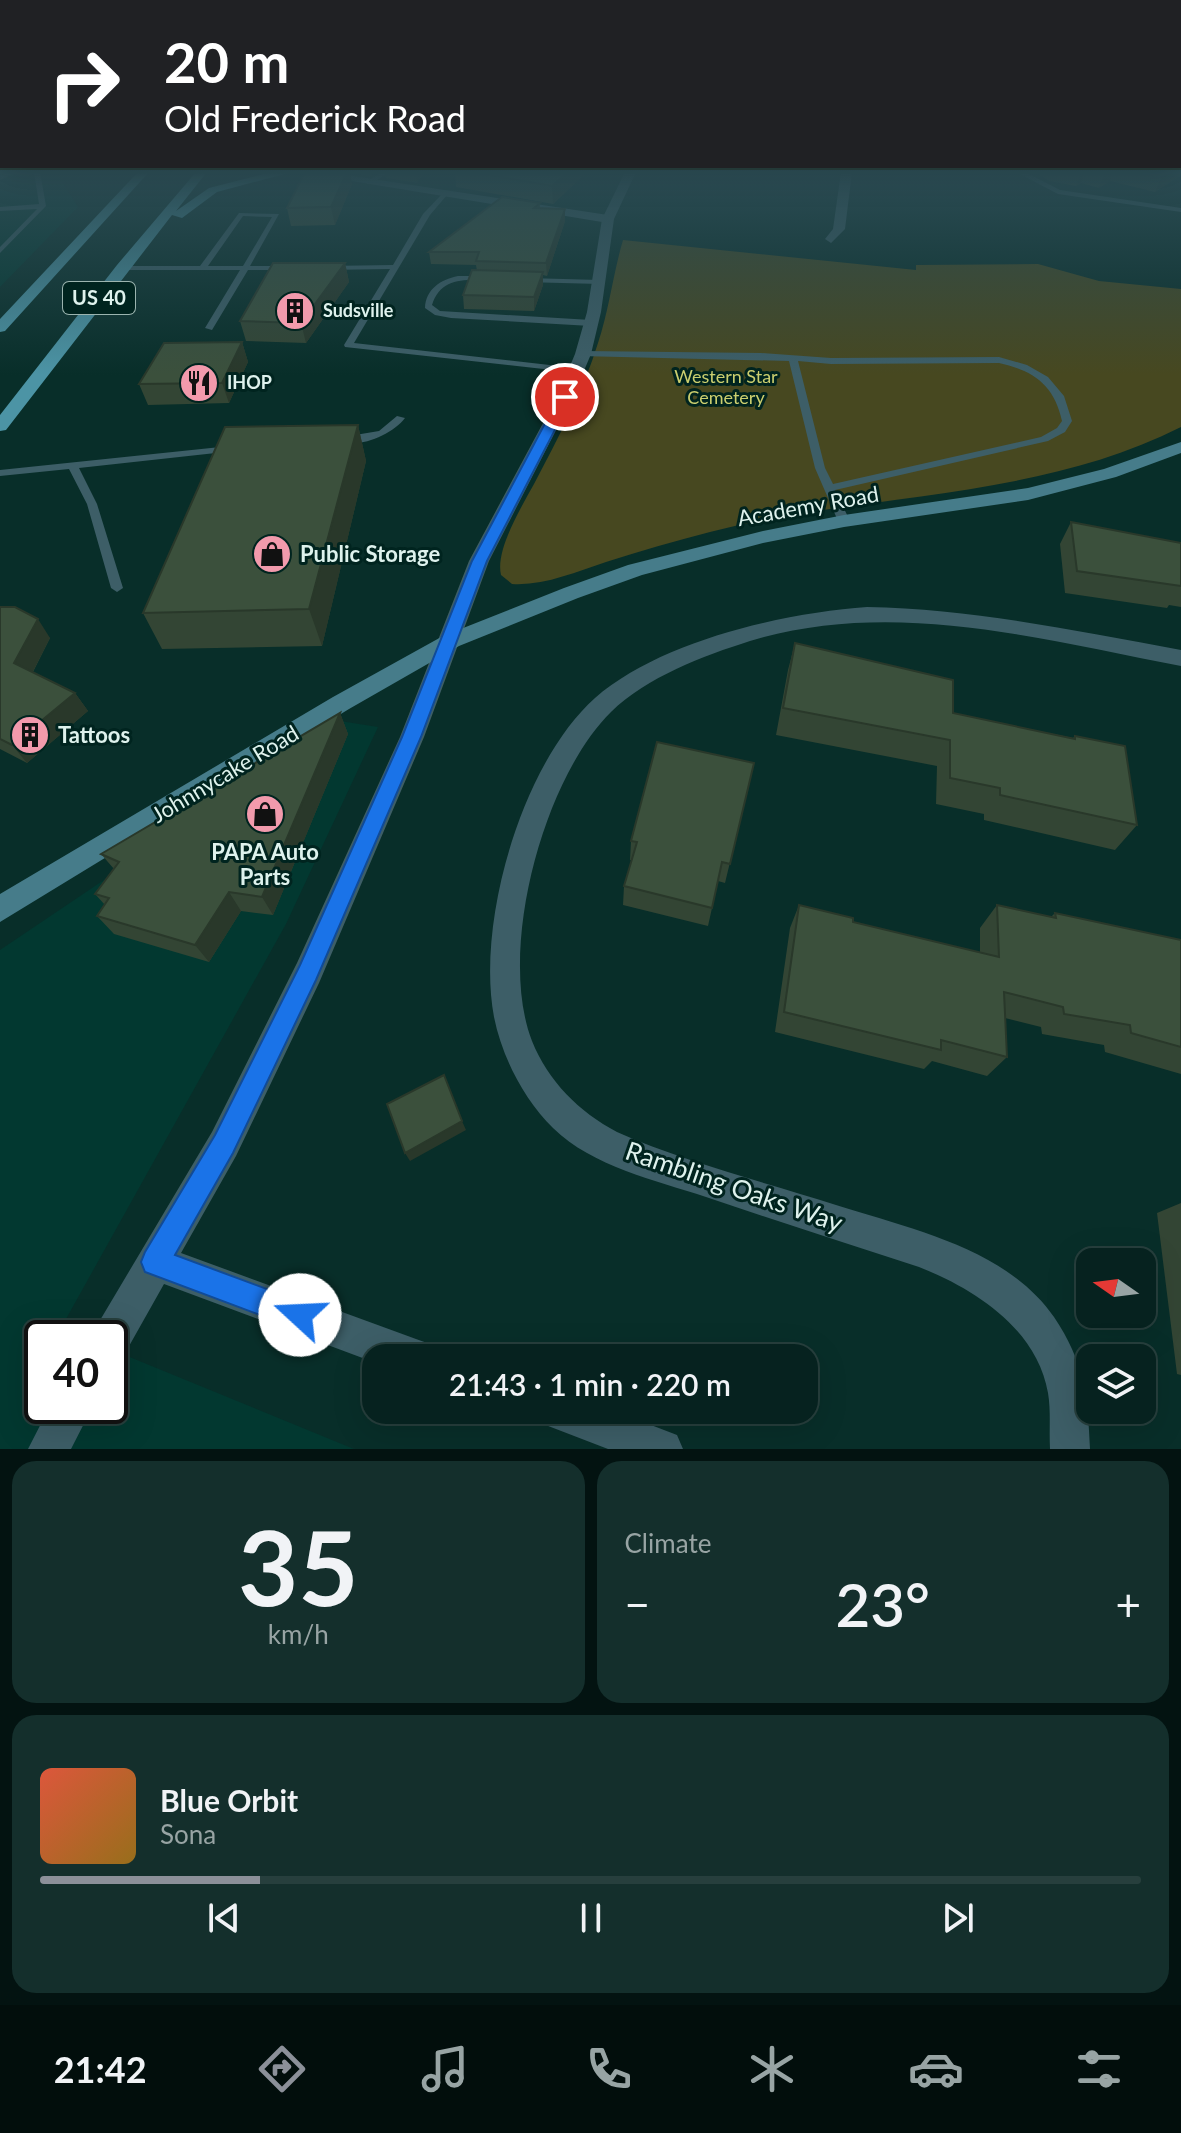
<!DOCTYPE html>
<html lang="en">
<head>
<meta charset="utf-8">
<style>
  :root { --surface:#06221f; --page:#142f2c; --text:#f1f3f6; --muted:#98a4a4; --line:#273f3d; --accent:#8c9099 }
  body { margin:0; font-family:Lato,sans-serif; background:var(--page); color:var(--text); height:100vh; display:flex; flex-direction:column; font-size:30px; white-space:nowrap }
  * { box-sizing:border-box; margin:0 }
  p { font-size:26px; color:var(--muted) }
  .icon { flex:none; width:44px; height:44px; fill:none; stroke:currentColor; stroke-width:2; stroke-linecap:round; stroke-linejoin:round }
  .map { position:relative; height:1449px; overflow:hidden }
  .panel { display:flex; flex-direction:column; gap:12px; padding:12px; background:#031311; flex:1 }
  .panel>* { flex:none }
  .guide { position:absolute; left:0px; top:0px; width:1182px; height:168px; box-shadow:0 8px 32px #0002,0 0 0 2px var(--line); background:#202124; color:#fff; overflow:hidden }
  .needle { width:52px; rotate:284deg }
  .tools { position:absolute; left:1076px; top:1248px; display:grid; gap:16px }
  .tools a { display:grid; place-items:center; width:80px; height:80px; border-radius:16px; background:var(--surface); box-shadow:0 8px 32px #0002,0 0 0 2px var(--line); font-size:40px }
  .speed { position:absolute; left:24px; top:1320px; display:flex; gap:16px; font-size:40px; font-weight:700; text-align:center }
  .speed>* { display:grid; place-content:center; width:104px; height:104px; border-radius:50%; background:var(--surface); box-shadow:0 8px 32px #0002,0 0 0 2px var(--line); line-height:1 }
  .speed .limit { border:4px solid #111; border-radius:12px; background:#fff; color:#111 }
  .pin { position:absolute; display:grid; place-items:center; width:68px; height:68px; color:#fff; margin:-34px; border:4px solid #fff; border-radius:50%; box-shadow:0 2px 8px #0007 }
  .me { position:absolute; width:88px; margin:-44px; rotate:290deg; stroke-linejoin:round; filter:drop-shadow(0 0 6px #0008) }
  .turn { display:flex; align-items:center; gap:28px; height:168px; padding:0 32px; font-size:36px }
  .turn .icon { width:104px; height:104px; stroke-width:2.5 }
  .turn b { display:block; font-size:56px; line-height:68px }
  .big { font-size:60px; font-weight:600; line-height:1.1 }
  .panel .widget { flex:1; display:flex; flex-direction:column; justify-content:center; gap:12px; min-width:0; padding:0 28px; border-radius:24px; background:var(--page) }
  .panel .dial { align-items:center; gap:0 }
  .dial b { font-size:104px; line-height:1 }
  .song { display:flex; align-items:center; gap:24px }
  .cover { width:96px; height:96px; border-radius:12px; background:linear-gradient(135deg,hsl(10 70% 55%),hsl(40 70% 35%)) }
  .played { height:8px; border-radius:4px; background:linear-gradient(90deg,var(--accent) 20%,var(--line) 20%) }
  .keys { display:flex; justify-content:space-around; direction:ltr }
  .heat { display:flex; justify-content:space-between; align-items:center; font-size:44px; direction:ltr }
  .panel .tiles { flex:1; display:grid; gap:12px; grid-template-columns:1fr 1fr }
  .widget:last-child { grid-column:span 2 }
  .trip { position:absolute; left:362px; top:1344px; width:456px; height:80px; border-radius:24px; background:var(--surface); box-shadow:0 8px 32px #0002,0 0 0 2px var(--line); font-weight:600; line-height:80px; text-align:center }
  .dock { display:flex; height:128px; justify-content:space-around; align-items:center; background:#020e0c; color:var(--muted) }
  .dock .icon { width:56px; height:56px }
  .dock .active { color:var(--accent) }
  .dock b { font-size:36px; color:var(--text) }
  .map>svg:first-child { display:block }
  .built { fill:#023830 }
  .green { fill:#474820 }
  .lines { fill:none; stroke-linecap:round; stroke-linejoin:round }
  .service { fill:#3d5e67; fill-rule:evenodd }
  .minor { fill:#3d5e67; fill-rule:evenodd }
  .tertiary { fill:#3d5e67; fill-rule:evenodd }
  .secondary { fill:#467c8a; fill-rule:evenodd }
  .primary { fill:#4c94a5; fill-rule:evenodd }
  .wall { fill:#334534 }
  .shaded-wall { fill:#29382a }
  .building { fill:#3b503c; stroke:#29382a; stroke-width:2 }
  .route { fill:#1a73e8; stroke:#114b97; stroke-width:2 }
  .labels { text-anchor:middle; stroke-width:6; stroke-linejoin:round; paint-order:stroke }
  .far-poi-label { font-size:18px; font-weight:bold; fill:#def2ed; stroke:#00241f; text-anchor:start }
  .far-park-label { font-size:18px; fill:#cbcf6f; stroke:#00241f }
  .shield { fill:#00241f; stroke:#9bb4af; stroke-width:2 }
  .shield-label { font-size:20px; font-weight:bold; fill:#def2ed }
  .street-label { font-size:22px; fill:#def2ed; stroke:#00241f }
  .poi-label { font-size:22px; font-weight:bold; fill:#def2ed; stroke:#00241f; text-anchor:start }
  .near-street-label { font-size:26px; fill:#def2ed; stroke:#00241f }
</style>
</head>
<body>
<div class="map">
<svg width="1181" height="1449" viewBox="0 0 1181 1449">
  <rect width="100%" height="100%" fill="#082e29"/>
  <!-- built -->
  <path class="built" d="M0,172H56L78,207L0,287Z
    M340,721L378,727L286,924L61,1328L84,1338H42V1406H110V1349L354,1449H0V950Z"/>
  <!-- green -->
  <path class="green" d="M623,240L916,270V265L1038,264L1099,281L1181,289V427C1034,501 867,492 710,532C675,541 640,551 606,562C575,572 544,586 512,584L501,575C495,550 522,506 534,484C558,438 583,392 598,343C609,310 613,274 623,240Z"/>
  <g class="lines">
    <!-- service -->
    <path class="service" d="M8,172H18L0,180V176Z
      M34,172H40L46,206L0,253V247L37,209L0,211V207L39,204Z
      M381,172H389L371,184H367V182Z
      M1016,172H1025L1060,190L1181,208V212L1058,194Z
      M442,194L447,195L430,215L354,343L576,368L581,371L579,373L345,347L344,345L390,269L326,270L322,268L326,266L393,265L423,214Z
      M239,213L279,214L250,266H286L290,268L286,270H248L212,330L205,328L240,270H122L118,268L122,266H200ZM243,216L272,217L243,266H208Z
      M458,276H486L490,278L486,280C462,279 440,279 432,305L440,311L591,320L595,323L591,326L451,318L435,315L425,308C426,289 440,280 458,276Z
      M527,278L600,280L604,282L600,284L524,282V278Z
      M583,351L761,353L831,358L999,357L1027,365L1048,377L1064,396L1072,421L1065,432L1048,441L835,490L850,521L844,524L838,521L815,468L789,361L580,356V352ZM798,361L831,364L999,363C1034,371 1054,385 1062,421L1057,428L1041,437L833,484L825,468Z
      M397,416L405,418C392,435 357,450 338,440L343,437L379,431Z
      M230,446L235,449L234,451L79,468L97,504L123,588L117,592L111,588L87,504L69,469L0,476V470Z"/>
    <!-- minor -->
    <path class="minor" d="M297,172H327L608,215L614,219L608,223Z
      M841,172H852L845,229L831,243L825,239L833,229Z
      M867,607C973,609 1077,631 1181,650V666C1039,639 893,598 750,641C703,656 647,677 611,712C543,779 497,951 532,1041C548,1081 579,1112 617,1132C685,1162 764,1182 836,1205C911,1229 1006,1248 1054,1317C1084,1361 1088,1398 1090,1449H1050C1049,1430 1051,1411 1048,1393C1037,1329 975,1289 919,1267C848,1244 777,1221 706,1197C655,1180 593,1167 553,1128C524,1100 502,1057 494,1017C476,922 522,763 595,698C660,641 783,613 867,607Z"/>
    <!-- tertiary -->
    <path class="tertiary" d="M625,172H636L614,219L601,312L591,354L573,397L489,561L424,737L319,983L236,1156L181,1253L416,1339L430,1344L435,1358H376V1363L164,1284L124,1355L110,1360V1338H92L96,1327L212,1132L297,963L400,737L469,561L557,397L575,354L587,312L602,219Z
      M50,1406H93L71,1449H28Z
      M537,1410H612L677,1435L683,1449H608L543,1424Z"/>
    <!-- secondary -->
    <path class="secondary" d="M1181,442V453L1116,477L1028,500L844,527L763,543L642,575L578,598L459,646L349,709L0,922V894L333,697L443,636L564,588L628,565L763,531L844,515L1028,488L1104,469Z"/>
    <!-- primary -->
    <path class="primary" d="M138,172H149L5,331L0,332V319Z
      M196,172H207L176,211L209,188L272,172H292L217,192L182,218L172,215L6,430L0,431V415L117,265Z"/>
  </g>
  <!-- wall -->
  <path class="wall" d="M347,172H375L371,176L350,173L352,184L335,225L291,226L287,208Z
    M385,172H424L417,183L386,178Z
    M455,172H587L553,204L456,187Z
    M1036,172H1181V175L1155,192L1110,181L1099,188L1081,183L1076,186L1049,181Z
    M540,203V208L565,221L547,276L543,275V285L534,311L464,309L463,295L477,271L476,265L431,264L429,252Z
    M345,263L349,282L306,343L246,341L240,321Z
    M242,342L248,362L229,403L148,405L139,384Z
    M358,425L366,461L322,646L162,649L143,613Z
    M1071,522L1181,543V607L1169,605L1167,608L1065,593L1060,544Z
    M0,607L50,638L33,672L75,693L88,711L27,763L0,749Z
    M795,643L953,713L1073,738L1075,736L1137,825L1115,850L984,820V814L936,804L937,766L776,735L788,670Z
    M340,713L348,734L273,915L241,911L209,962L114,934L97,916L105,905L95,894L114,869L101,854Z
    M754,763L725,883L718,881L708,926L623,905L624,886L632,860H630L631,841Z
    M799,905L853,922L980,953V928L997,905L1051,917L1055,913L1181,940V1074L1105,1052L1104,1045L1042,1034L1041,1027L1005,1018L1007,1057L987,1076L932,1061L924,1069L775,1032L790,928Z
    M1181,1203V1375L1177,1374L1157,1213Z"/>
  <!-- shaded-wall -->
  <path class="shaded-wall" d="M347,172H350L352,184L335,225L331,207Z
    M416,172H424L417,183Z
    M568,172H587L553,204L552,186Z
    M1081,172H1085L1081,183L1076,186Z
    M1105,172H1113L1110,181L1099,188Z
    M1164,172H1181V175L1155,192Z
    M565,209V221L547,276L546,263Z
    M345,263L349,282L306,343L301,323Z
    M543,272V285L534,311V297Z
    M242,342L248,362L229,403L222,383Z
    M358,425L366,461L322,646L309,609Z
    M38,619L50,638L28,681L14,663Z
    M75,693L88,711L27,763L12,745Z
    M340,713L348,734L273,915L262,897Z
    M229,892L241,911L209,962L195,945Z
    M462,1121L466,1130L410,1161L405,1153Z"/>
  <!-- building -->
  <path class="building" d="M305,172H347L331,207L287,208Z
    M472,172H568L552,186Z
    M502,197L540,203L534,208L565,209L546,263L476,261L479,252H429Z
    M273,263H345L301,323L240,321Z
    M472,270L543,272L534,297L463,295Z
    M242,342L222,383L139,384L164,343Z
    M358,425L309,609L143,613L225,427Z
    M1071,522L1181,543V586L1077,571Z
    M0,607H15L38,619L14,663L75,693L12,745L0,739Z
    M795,643L953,680V713L1075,739V736L1125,746L1137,825L1000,795V788L950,778V740L783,708Z
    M340,713L262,897L229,892L195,945L97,916L109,898L95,894L119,862L101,854Z
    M657,742L754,763L730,864L722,862L712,908L624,886L637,842L631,841Z
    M799,905L853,918V922L999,957L997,905L1056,918L1055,913L1181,940V1047L1131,1033L1130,1025L1064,1014L1063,1007L1004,992L1007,1057L941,1040V1050L784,1012Z
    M444,1075L462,1121L405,1153L387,1104Z"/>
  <!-- sky -->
  <linearGradient id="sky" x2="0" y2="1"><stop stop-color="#041917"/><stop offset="0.46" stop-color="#2c4c54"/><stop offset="1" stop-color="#2c4c54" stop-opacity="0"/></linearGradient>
  <rect width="1181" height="375" fill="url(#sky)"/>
  <!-- route -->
  <path class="route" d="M565,393L572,397L487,561L421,737L316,980L233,1153L175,1255L310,1305L314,1315L310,1326L300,1330L145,1272L141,1262L145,1252L215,1135L300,965L402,737L472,561L559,397Z"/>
  <!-- icons -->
  <defs>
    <symbol id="building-disc" viewBox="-11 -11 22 22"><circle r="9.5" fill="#f29aac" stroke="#00241f"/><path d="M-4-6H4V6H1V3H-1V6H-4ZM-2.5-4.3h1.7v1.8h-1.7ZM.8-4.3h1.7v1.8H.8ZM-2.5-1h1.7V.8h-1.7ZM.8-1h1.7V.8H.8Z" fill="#111"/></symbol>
    <symbol id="restaurant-disc" viewBox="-11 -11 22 22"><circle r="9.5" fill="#f29aac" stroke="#00241f"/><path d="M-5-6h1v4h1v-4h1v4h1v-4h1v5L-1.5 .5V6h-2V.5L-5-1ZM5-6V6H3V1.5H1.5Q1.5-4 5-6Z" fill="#111"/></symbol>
    <symbol id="shop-disc" viewBox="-11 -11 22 22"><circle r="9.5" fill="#f29aac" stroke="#00241f"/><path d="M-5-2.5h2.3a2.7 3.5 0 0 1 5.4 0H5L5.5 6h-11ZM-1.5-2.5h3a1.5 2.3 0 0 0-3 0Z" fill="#111"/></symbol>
  </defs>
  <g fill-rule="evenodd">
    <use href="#building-disc" x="273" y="289" width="44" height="44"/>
    <use href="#restaurant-disc" x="177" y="361" width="44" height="44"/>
    <use href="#shop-disc" x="250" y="532" width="44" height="44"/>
    <use href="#building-disc" x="8" y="713" width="44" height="44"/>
    <use href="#shop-disc" x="243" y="792" width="44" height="44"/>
  </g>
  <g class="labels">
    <!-- far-poi labels -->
    <g class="far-poi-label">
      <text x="323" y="317">Sudsville</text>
      <text x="227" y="389">IHOP</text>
    </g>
    <!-- far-park labels -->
    <g class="far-park-label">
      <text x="726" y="383">Western Star<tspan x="726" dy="21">Cemetery</tspan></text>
    </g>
    <!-- shield labels -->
    <rect class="shield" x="63" y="282" width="72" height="32" rx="6"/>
    <g class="shield-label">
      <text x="99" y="305">US 40</text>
    </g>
    <!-- street labels -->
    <g class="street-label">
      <text transform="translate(808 506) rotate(-10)" y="8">Academy Road</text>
      <text transform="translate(225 774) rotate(-31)" y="8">Johnnycake Road</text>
    </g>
    <!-- poi labels -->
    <g class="poi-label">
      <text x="300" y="562">Public Storage</text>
      <text x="58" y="743">Tattoos</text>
      <text x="265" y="860" text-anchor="middle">PAPA Auto<tspan x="265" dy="25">Parts</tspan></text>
    </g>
    <!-- near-street labels -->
    <g class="near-street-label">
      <text transform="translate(734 1187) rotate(19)" y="9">Rambling Oaks Way</text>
    </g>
  </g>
</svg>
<div class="tools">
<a><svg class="needle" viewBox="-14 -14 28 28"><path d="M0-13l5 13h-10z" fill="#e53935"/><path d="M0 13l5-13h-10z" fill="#98a4a4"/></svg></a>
<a><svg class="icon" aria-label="layers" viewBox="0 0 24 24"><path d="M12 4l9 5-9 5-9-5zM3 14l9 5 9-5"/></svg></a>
</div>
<div class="speed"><div class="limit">40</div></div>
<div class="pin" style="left:565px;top:397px;background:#d93025"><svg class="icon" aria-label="arrive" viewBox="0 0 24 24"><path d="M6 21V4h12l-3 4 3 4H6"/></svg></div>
<svg class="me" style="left:300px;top:1315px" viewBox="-20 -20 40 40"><circle r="19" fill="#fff"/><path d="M0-13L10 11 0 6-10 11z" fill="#1a73e8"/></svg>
<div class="trip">21:43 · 1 min · 220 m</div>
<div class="guide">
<div class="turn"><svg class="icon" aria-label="right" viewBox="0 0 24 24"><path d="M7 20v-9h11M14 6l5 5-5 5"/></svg><div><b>20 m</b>Old Frederick Road</div></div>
</div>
</div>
<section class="panel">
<div class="tiles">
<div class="widget dial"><b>35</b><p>km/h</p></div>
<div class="widget"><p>Climate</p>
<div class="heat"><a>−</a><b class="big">23°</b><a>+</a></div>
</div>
<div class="widget">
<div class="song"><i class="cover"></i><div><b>Blue Orbit</b><p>Sona</p></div></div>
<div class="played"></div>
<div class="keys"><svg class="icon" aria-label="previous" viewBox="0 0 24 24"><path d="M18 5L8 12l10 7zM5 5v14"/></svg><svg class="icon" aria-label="pause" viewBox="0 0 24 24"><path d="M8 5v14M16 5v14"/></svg><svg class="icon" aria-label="next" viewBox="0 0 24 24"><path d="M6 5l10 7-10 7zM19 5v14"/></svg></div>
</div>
</div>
</section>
<nav class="dock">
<b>21:42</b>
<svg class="icon active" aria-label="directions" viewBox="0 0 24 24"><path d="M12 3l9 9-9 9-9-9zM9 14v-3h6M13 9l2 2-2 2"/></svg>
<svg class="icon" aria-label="music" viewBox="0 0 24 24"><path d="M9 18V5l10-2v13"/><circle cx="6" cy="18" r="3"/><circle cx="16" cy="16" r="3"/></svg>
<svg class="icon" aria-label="phone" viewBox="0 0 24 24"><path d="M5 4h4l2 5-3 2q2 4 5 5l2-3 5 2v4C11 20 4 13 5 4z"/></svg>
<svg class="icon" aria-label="climate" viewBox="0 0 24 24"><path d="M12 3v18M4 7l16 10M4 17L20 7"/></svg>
<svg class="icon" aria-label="car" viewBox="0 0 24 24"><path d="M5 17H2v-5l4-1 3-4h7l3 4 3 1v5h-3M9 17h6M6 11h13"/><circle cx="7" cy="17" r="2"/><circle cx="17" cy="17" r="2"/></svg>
<svg class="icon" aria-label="filters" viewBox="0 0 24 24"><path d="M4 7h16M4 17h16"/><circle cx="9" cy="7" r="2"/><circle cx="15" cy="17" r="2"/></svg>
</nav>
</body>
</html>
